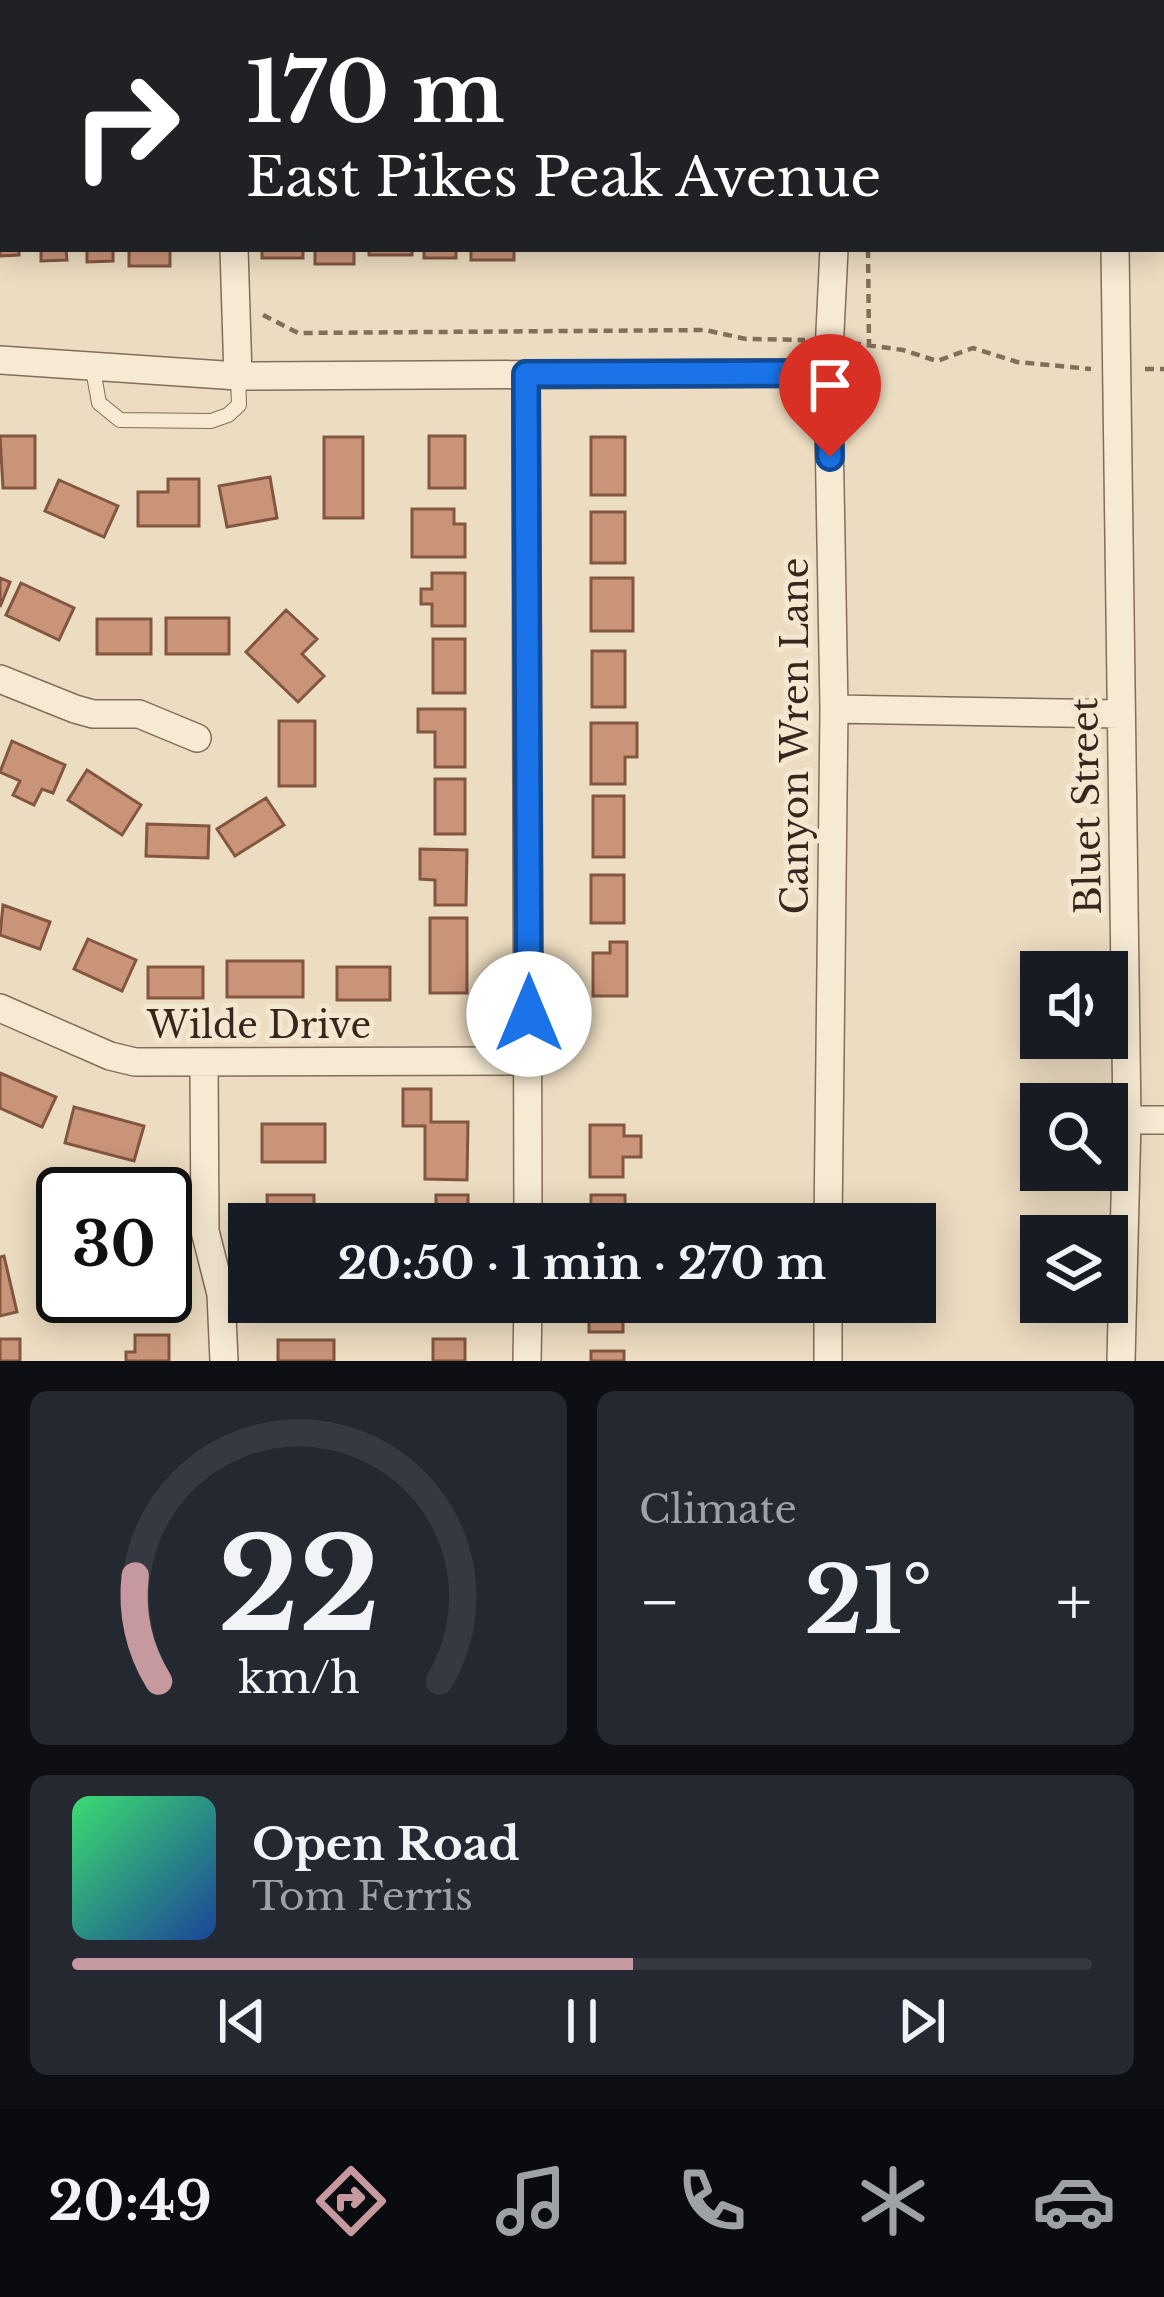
<!DOCTYPE html>
<html lang="en">
<head>
<meta charset="utf-8">
<style>
  :root { --surface:#171b24; --page:#242831; --text:#f1f3f6; --muted:#9ea1a6; --line:#363941; --accent:#c6999e }
  body { margin:0; font-family:"Libre Baskerville",serif; background:var(--page); color:var(--text); height:100vh; display:flex; flex-direction:column; font-size:45px; white-space:nowrap }
  * { box-sizing:border-box; margin:0 }
  p { font-size:39px; color:var(--muted) }
  .icon { flex:none; width:66px; height:66px; fill:none; stroke:currentColor; stroke-width:2; stroke-linecap:round; stroke-linejoin:round }
  .map { position:relative; height:1361px; overflow:hidden }
  .sheet { display:flex; flex-direction:column; gap:30px; padding:30px; background:#0d0f14; flex:1 }
  .sheet>* { flex:none }
  .guide { position:absolute; left:0px; top:0px; width:1164px; height:252px; box-shadow:0 6px 30px #0003; background:#202124; color:#fff; overflow:hidden }
  .fabs { position:absolute; left:1020px; top:951px; display:grid; gap:24px }
  .fabs a { display:grid; place-items:center; width:108px; height:108px; border-radius:0px; background:var(--surface); box-shadow:0 6px 30px #0003; font-size:60px }
  .speed { position:absolute; left:36px; top:1167px; display:flex; gap:24px; font-size:60px; font-weight:700; text-align:center }
  .speed>* { display:grid; place-content:center; width:156px; height:156px; border-radius:50%; background:var(--surface); box-shadow:0 6px 30px #0003; line-height:1 }
  .speed .limit { border:6px solid #111; border-radius:18px; background:#fff; color:#111 }
  .pin { position:absolute; display:grid; place-items:center; width:102px; height:102px; color:#fff; margin:-123px -51px; border-radius:50% 50% 50% 0; rotate:-45deg; box-shadow:0 0 12px #0007 }
  .pin .icon { rotate:45deg }
  .me { position:absolute; width:132px; margin:-66px; rotate:0deg; stroke-linejoin:round; filter:drop-shadow(0 0 9px #0008) }
  .turn { display:flex; align-items:center; gap:42px; height:252px; padding:0 48px; font-size:54px }
  .turn .icon { width:156px; height:156px; stroke-width:2.5 }
  .turn b { display:block; font-size:84px; line-height:102px }
  .big { font-size:90px; font-weight:700; line-height:1.1 }
  .sheet .widget { flex:1; display:flex; flex-direction:column; justify-content:center; gap:18px; min-width:0; padding:0 42px; border-radius:18px; background:var(--page) }
  .sheet .dial { align-items:center; gap:0 }
  .dial svg { height:312px; overflow:visible; fill:none; stroke:var(--line); stroke-width:7; stroke-linecap:round; text-anchor:middle }
  .dial text { fill:var(--text); stroke:none }
  .song { display:flex; align-items:center; gap:36px }
  .cover { width:144px; height:144px; border-radius:18px; background:linear-gradient(135deg,hsl(140 70% 55%),hsl(220 70% 35%)) }
  .played { height:12px; border-radius:6px; background:linear-gradient(90deg,var(--accent) 55%,var(--line) 55%) }
  .keys { display:flex; justify-content:space-around; direction:ltr }
  .heat { display:flex; justify-content:space-between; align-items:center; font-size:66px; direction:ltr }
  .sheet .tiles { flex:1; display:grid; gap:30px; grid-template-columns:1fr 1fr }
  .widget:last-child { grid-column:span 2 }
  .trip { position:absolute; left:228px; top:1203px; width:708px; height:120px; border-radius:0px; background:var(--surface); box-shadow:0 6px 30px #0003; font-weight:700; line-height:120px; text-align:center }
  .dock { display:flex; height:192px; justify-content:space-around; align-items:center; background:#090b0e; color:var(--muted) }
  .dock .icon { width:84px; height:84px }
  .dock .on { color:var(--accent) }
  .dock b { font-size:54px; color:var(--text) }
  .map>svg:first-child { display:block }
  .building { fill:#c99478; stroke:#835640; stroke-width:3 }
  .lines { fill:none; stroke-linecap:round; stroke-linejoin:round }
  .lane-casing { stroke:#846d59; stroke-width:16 }
  .street-casing { stroke:#846d59; stroke-width:30 }
  .path { stroke:#846d59; stroke-width:4.5; stroke-dasharray:9 6; stroke-linecap:butt }
  .lane { stroke:#f7ead4; stroke-width:14 }
  .street { stroke:#f7ead4; stroke-width:27 }
  .route-casing { stroke:#114b97; stroke-width:30 }
  .route { stroke:#1a73e8; stroke-width:21 }
  .labels { text-anchor:middle; stroke-width:10; stroke-linejoin:round; paint-order:stroke }
  .street-label { font-size:36px; fill:#35271d; stroke:#f4e7d0 }
</style>
</head>
<body>
<div class="map">
<svg width="1164" height="1361" viewBox="0 0 1164 1361">
  <rect width="100%" height="100%" fill="#ecdcc1"/>
  <!-- building -->
  <path class="building" d="M0,178H3V249H19V255L0,256Z
    M41,249H66L67,260L41,261Z
    M87,249H113V261L87,262Z
    M129,249H170V266H129Z
    M262,249H303V258H262Z
    M315,249H354V264H315Z
    M369,249H412V255H369Z
    M424,249H456V258H424Z
    M471,249H514V260H471Z
    M0,436H35V488H3Z
    M429,436H465V488H429Z
    M324,437H363V518H324Z
    M591,437H625V495H591Z
    M270,477L277,518L227,527L219,486Z
    M168,479H199V526H138V492H168Z
    M59,480L118,506L104,537L45,511Z
    M412,509H454V524H465V557H412Z
    M591,512H625V563H591Z
    M432,573H465V626H432V604H421V589H432Z
    M0,578L10,582L0,607Z
    M591,578H633V631H591Z
    M21,583L74,608L59,640L6,615Z
    M286,610L317,639L302,654L324,676L298,702L246,652Z
    M166,618H229V654H166Z
    M97,619H151V654H97Z
    M433,639H465V693H433Z
    M592,651H625V707H592Z
    M418,709H465V767H435V732H418Z
    M279,721H315V786H279Z
    M591,723H637V757H625V784H591Z
    M12,741L65,765L53,793L42,789L34,805L13,795L20,781L0,772Z
    M87,770L141,805L122,835L68,800Z
    M435,779H465V834H435Z
    M593,796H624V857H593Z
    M266,798L284,825L235,856L217,829Z
    M147,824L209,826L208,858L146,856Z
    M420,849L467,850L466,905H435V880L420,879Z
    M591,875H624V923H591Z
    M3,905L50,922L40,949L0,935Z
    M430,918H467V993H430Z
    M88,939L136,960L122,991L74,969Z
    M610,942H627V996H593V953H610Z
    M227,961H303V997H227Z
    M148,967H203V998H148Z
    M337,967H390V1000H337Z
    M0,1073L56,1097L42,1127L0,1108Z
    M403,1089H431V1122H468L467,1180L425,1179V1126H403Z
    M74,1107L144,1126L134,1161L65,1143Z
    M262,1124H325V1162H262Z
    M590,1125H624V1136H641V1157H623V1177H590Z
    M267,1195H314V1216H301V1224H268Z
    M436,1195H468V1224H420V1212H436Z
    M591,1195H625V1217H639V1224H591Z
    M4,1256L17,1312L0,1316V1257Z
    M123,1296H154V1320H123Z
    M277,1302H310V1317H277Z
    M433,1302H462V1320H433Z
    M589,1302H623V1332H589Z
    M135,1335H169V1361H126V1352H135Z
    M0,1339H20V1361H0Z
    M433,1339H465V1361H433Z
    M278,1340H334V1361H278Z
    M591,1351H624V1361H591Z"/>
  <g class="lines">
    <defs>
      <path id="lane" d="M92,364L99,403L120,420L211,421L228,415L239,405L238,376"/>
      <path id="street" d="M397,0V3
        M905,0L941,3
        M846,3V0
        M1161,22L1164,23
        M0,155H3
        M234,249L238,376
        M1115,249L1127,1120L1121,1361
        M0,360L238,376L828,373
        M526,374L528,1224
        M0,679L75,709L93,714H139L197,738
        M834,709L1121,714
        M0,1008L110,1056L135,1062L529,1061
        M204,1063L205,1231L221,1294L224,1361
        M1127,1120H1164
        M828,1224L834,709L828,373L834,249
        M828,1302V1361
        M527,1361L528,1302"/>
    </defs>
    <!-- lane casing -->
    <use href="#lane" class="lane-casing"/>
    <!-- street casing -->
    <use href="#street" class="street-casing"/>
    <!-- path -->
    <path class="path" d="M868,249L869,345
      M263,315L298,333L705,330L746,339L805,340
      M852,343L903,350L937,361L973,348L1017,362L1091,369
      M1145,369H1164"/>
    <!-- lane -->
    <use href="#lane" class="lane"/>
    <!-- street -->
    <use href="#street" class="street"/>
  </g>
  <g class="lines">
    <defs>
      <path id="route" d="M529,1014L526,374L828,373L830,457"/>
    </defs>
    <!-- route casing -->
    <use href="#route" class="route-casing"/>
    <!-- route -->
    <use href="#route" class="route"/>
  </g>
  <g class="labels">
    <!-- street labels -->
    <g class="street-label">
      <text transform="translate(795 736) rotate(-90)" y="13">Canyon Wren Lane</text>
      <text transform="translate(1086 806) rotate(-91)" y="13">Bluet Street</text>
      <text x="259" y="1038">Wilde Drive</text>
    </g>
  </g>
</svg>
<div class="fabs">
<a><svg class="icon" aria-label="sound" viewBox="0 0 24 24"><path d="M4 9h4l5-4v14l-5-4H4zM17 9q2 3 0 6"/></svg></a>
<a><svg class="icon" aria-label="search" viewBox="0 0 24 24"><circle cx="10" cy="10" r="6"/><path d="M15 15l6 6"/></svg></a>
<a><svg class="icon" aria-label="layers" viewBox="0 0 24 24"><path d="M12 4l9 5-9 5-9-5zM3 14l9 5 9-5"/></svg></a>
</div>
<div class="speed"><div class="limit">30</div></div>
<div class="pin" style="left:830px;top:457px;background:#d93025"><svg class="icon" aria-label="arrive" viewBox="0 0 24 24"><path d="M6 21V4h12l-3 4 3 4H6"/></svg></div>
<svg class="me" style="left:529px;top:1014px" viewBox="-20 -20 40 40"><circle r="19" fill="#fff"/><path d="M0-13L10 11 0 6-10 11z" fill="#1a73e8"/></svg>
<div class="trip">20:50 · 1 min · 270 m</div>
<div class="guide">
<div class="turn"><svg class="icon" aria-label="right" viewBox="0 0 24 24"><path d="M7 20v-9h11M14 6l5 5-5 5"/></svg><div><b>170 m</b>East Pikes Peak Avenue</div></div>
</div>
</div>
<section class="sheet">
<div class="tiles">
<div class="widget dial"><svg viewBox="0 0 100 80">
<path d="M14 69A42 42 0 1 1 86 69"/>
<path d="M14 69A42 42 0 0 1 8 42" stroke="#c6999e"/>
<text x="50" y="56" font-size="32" font-weight="700">22</text>
<text x="50" y="72" font-size="11">km/h</text>
</svg></div>
<div class="widget"><p>Climate</p>
<div class="heat"><a>−</a><b class="big">21°</b><a>+</a></div>
</div>
<div class="widget">
<div class="song"><i class="cover"></i><div><b>Open Road</b><p>Tom Ferris</p></div></div>
<div class="played"></div>
<div class="keys"><svg class="icon" aria-label="previous" viewBox="0 0 24 24"><path d="M18 5L8 12l10 7zM5 5v14"/></svg><svg class="icon" aria-label="pause" viewBox="0 0 24 24"><path d="M8 5v14M16 5v14"/></svg><svg class="icon" aria-label="next" viewBox="0 0 24 24"><path d="M6 5l10 7-10 7zM19 5v14"/></svg></div>
</div>
</div>
</section>
<nav class="dock">
<b>20:49</b>
<svg class="icon on" aria-label="directions" viewBox="0 0 24 24"><path d="M12 3l9 9-9 9-9-9zM9 14v-3h6M13 9l2 2-2 2"/></svg>
<svg class="icon" aria-label="music" viewBox="0 0 24 24"><path d="M9 18V5l10-2v13"/><circle cx="6" cy="18" r="3"/><circle cx="16" cy="16" r="3"/></svg>
<svg class="icon" aria-label="phone" viewBox="0 0 24 24"><path d="M5 4h4l2 5-3 2q2 4 5 5l2-3 5 2v4C11 20 4 13 5 4z"/></svg>
<svg class="icon" aria-label="climate" viewBox="0 0 24 24"><path d="M12 3v18M4 7l16 10M4 17L20 7"/></svg>
<svg class="icon" aria-label="car" viewBox="0 0 24 24"><path d="M5 17H2v-5l4-1 3-4h7l3 4 3 1v5h-3M9 17h6M6 11h13"/><circle cx="7" cy="17" r="2"/><circle cx="17" cy="17" r="2"/></svg>
</nav>
</body>
</html>
